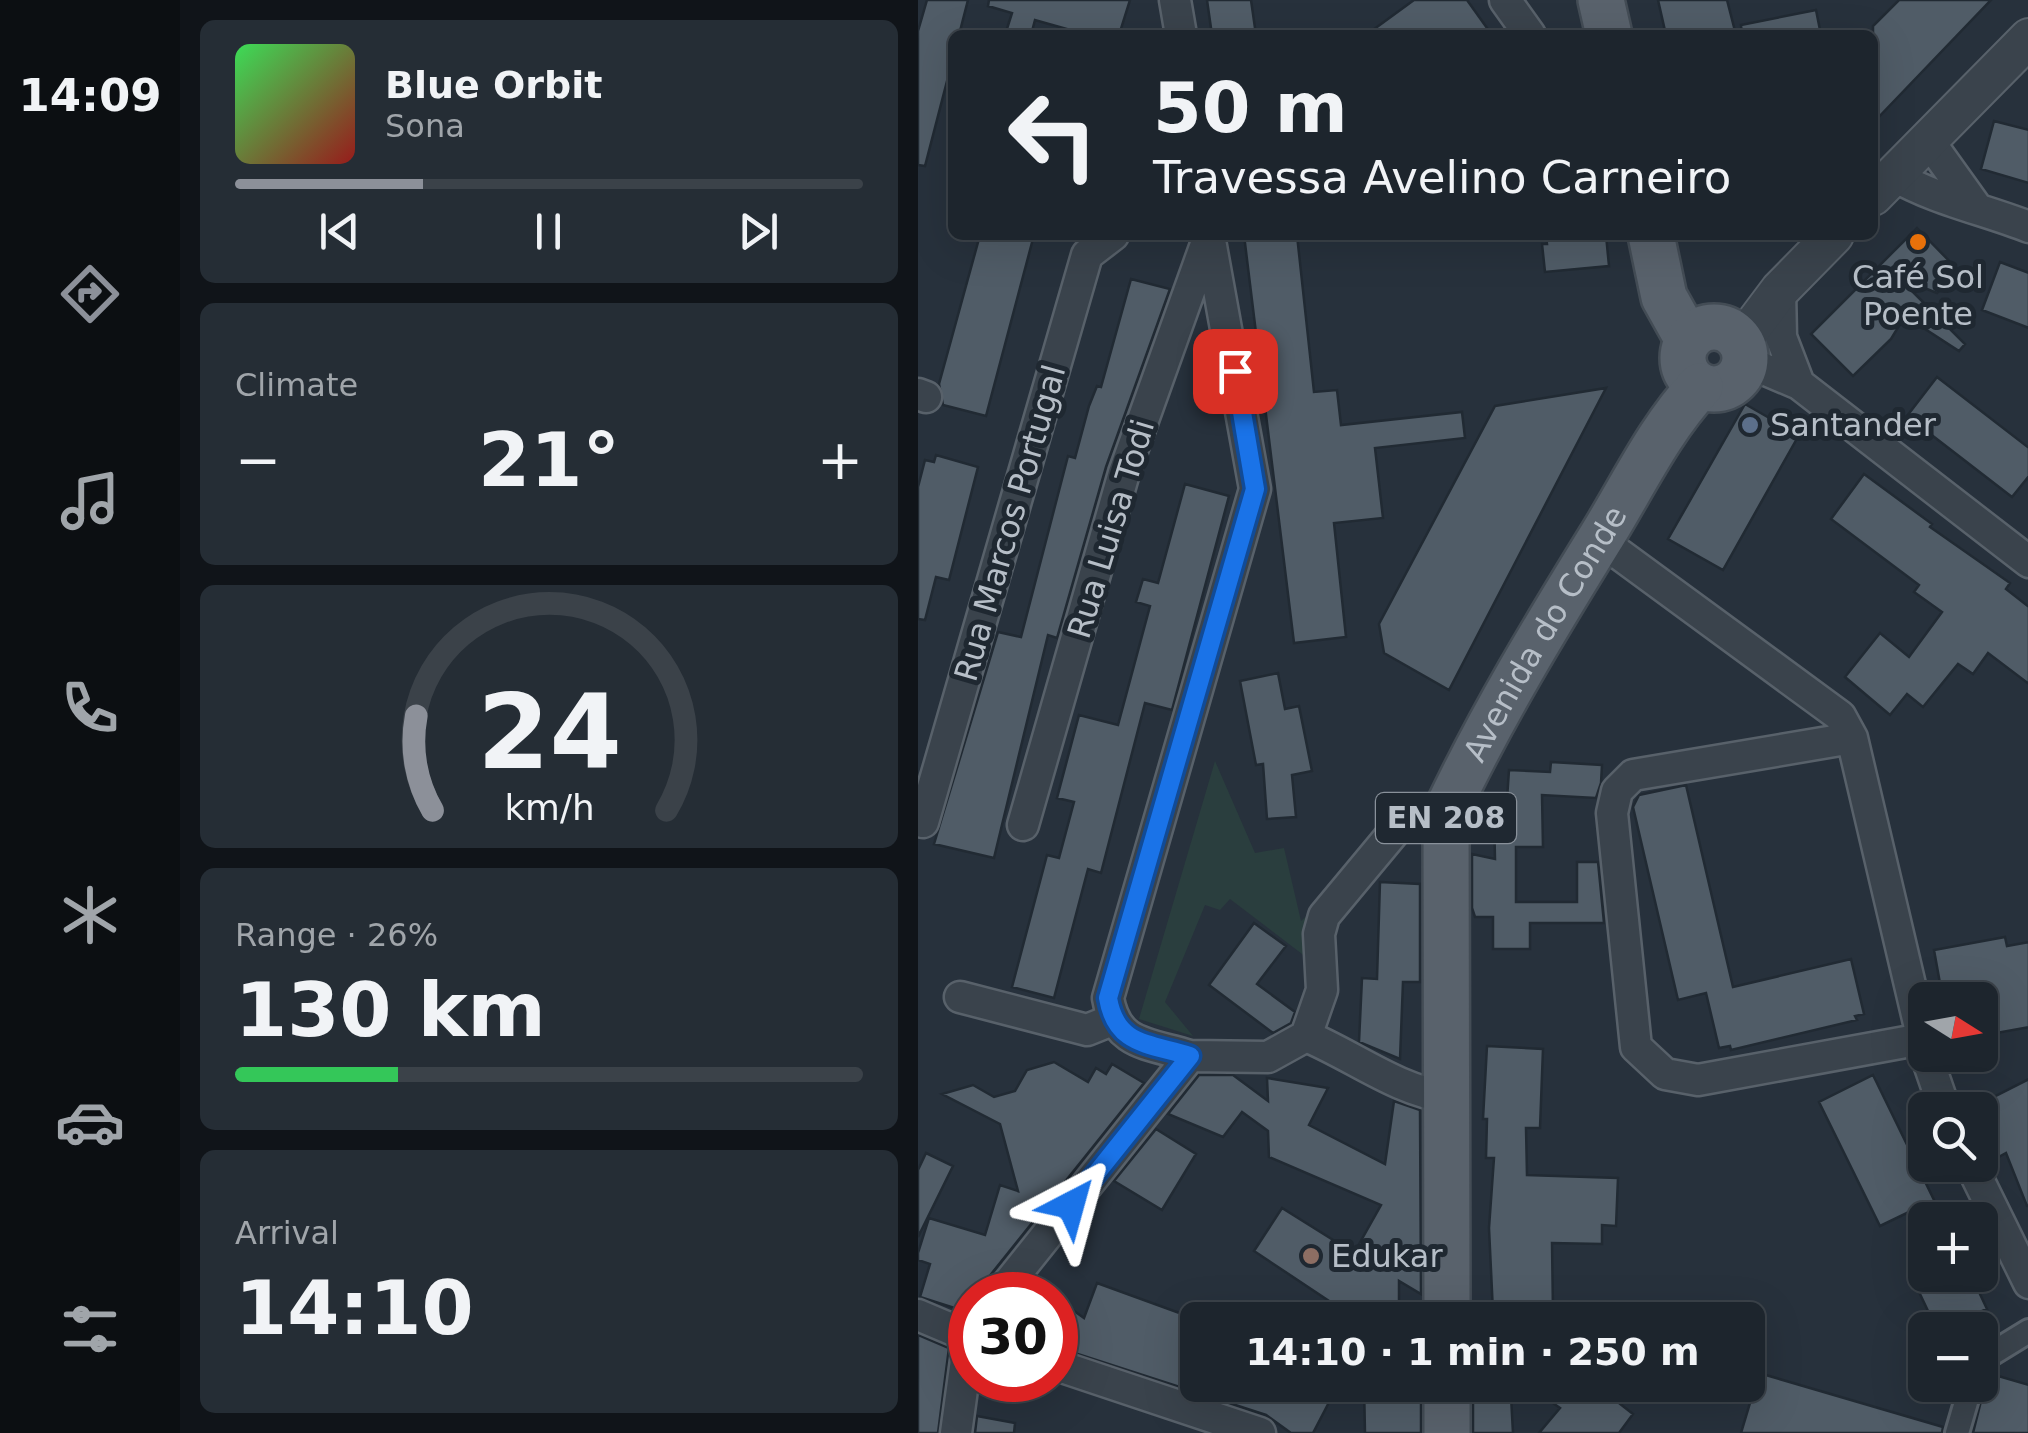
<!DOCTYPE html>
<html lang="en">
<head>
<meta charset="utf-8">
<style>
  :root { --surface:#1d252d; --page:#252d35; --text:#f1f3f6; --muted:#a0a5aa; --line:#3b4249; --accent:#8c9099 }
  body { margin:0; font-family:"DejaVu Sans",sans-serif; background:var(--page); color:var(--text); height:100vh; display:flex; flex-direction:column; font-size:38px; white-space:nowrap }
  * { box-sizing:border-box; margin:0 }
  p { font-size:32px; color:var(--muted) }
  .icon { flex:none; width:55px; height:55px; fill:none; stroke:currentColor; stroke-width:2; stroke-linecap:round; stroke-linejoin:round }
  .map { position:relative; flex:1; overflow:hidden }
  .drawer { display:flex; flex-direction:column; gap:20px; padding:20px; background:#101419; width:738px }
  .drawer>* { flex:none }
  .banner { position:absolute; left:30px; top:30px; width:930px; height:210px; border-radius:15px; box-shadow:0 10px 40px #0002,0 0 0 2px var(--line); background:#1d252d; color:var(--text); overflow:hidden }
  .needle { width:65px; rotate:101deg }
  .controls { position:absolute; left:990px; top:982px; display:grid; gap:20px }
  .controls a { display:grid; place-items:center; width:90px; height:90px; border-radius:15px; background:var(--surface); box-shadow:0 10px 40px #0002,0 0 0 2px var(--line); font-size:50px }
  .speed { position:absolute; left:30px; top:1272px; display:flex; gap:20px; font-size:50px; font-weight:700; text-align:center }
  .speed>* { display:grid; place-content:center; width:130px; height:130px; border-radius:50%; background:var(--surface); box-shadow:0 10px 40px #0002,0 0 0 2px var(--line); line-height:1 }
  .speed .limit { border:15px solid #d22; background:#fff; color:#111 }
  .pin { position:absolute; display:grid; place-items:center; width:85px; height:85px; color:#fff; margin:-42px; border-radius:20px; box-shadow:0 5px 15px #0006 }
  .me { position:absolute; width:110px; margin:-55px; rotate:39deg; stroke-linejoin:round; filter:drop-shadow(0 0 8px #0008) }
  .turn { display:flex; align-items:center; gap:35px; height:210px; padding:0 40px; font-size:45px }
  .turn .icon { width:130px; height:130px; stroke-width:2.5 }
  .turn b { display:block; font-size:70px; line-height:85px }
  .big { font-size:75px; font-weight:800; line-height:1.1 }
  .drawer .widget { flex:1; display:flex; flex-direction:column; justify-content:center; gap:15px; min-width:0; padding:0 35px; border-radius:15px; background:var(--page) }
  .drawer .dial { align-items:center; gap:0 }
  .dial svg { height:260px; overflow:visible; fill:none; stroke:var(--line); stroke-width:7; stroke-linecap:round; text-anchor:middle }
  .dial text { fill:var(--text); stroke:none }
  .song { display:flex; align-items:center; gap:30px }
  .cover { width:120px; height:120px; border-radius:15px; background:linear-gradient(135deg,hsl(130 70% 55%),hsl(0 70% 35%)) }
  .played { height:10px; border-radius:5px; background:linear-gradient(90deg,var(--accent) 30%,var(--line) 30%) }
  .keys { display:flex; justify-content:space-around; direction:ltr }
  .heat { display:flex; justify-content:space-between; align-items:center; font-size:55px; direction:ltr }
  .charge { height:15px; border-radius:8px; background:linear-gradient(90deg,#34c759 26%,var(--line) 0) }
  .trip { position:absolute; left:262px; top:1302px; width:585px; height:100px; border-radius:15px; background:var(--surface); box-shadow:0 10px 40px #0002,0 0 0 2px var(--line); font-weight:800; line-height:100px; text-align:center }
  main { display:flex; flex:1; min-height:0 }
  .tabs { display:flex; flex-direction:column; width:180px; justify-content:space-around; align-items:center; background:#0c0f12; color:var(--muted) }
  .tabs .icon { width:70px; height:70px }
  .tabs .active { color:var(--accent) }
  .tabs b { font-size:45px; color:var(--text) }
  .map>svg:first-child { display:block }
  .green { fill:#2a3e3e }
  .building { fill:#505c67; stroke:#212a33; stroke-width:2.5 }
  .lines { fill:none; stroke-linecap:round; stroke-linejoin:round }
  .pedestrian-casing { stroke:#58616a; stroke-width:28 }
  .minor-casing { stroke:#58616a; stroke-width:35 }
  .tertiary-casing { stroke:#58616a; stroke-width:42 }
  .primary-casing { stroke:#434c55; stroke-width:50 }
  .pedestrian { stroke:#3a434c; stroke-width:22 }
  .minor { stroke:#3a434c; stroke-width:30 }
  .tertiary { stroke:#3a434c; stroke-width:38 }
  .primary { stroke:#59626c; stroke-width:45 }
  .route-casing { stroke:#114b97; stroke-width:25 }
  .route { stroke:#1a73e8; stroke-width:18 }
  .food-dot { fill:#e8710a; stroke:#1f2831; stroke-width:4 }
  .service-dot { fill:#5c6f8a; stroke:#1f2831; stroke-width:4 }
  .education-dot { fill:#8d6e63; stroke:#1f2831; stroke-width:4 }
  .labels { text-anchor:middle; stroke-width:10; stroke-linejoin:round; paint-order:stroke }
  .shield { fill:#1f2831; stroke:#89919a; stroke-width:2.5 }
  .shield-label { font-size:30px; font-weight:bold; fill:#b6bec7 }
  .poi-label { font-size:32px; fill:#b6bec7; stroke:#1f2831; text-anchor:start }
  .street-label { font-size:32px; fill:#b6bec7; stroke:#1f2831 }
</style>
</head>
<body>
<main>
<nav class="tabs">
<b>14:09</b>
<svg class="icon active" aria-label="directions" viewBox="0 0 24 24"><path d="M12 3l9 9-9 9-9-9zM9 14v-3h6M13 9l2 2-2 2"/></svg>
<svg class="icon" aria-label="music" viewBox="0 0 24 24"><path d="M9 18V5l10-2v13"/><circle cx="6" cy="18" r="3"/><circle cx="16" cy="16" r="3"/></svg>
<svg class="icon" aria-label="phone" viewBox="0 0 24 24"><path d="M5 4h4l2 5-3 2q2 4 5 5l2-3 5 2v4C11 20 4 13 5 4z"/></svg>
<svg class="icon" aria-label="climate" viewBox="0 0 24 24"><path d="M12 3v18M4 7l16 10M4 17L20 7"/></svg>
<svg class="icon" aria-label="car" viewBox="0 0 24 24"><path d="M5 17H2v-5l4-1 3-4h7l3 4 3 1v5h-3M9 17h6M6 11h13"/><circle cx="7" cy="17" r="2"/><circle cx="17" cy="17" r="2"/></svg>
<svg class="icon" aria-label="filters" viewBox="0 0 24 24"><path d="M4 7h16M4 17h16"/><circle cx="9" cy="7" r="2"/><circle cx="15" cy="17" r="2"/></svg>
</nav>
<section class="drawer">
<div class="widget">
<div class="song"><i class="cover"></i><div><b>Blue Orbit</b><p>Sona</p></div></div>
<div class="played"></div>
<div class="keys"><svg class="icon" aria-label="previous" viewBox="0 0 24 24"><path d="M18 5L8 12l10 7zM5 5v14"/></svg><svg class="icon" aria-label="pause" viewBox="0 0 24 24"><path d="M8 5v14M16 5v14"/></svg><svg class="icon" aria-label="next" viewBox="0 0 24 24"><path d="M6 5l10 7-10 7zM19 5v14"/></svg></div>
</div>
<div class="widget"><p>Climate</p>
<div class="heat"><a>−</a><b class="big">21°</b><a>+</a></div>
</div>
<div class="widget dial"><svg viewBox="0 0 100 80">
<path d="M14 69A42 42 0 1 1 86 69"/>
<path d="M14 69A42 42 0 0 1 9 40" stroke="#8c9099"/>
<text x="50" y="56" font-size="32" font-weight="700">24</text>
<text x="50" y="72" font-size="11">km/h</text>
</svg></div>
<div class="widget"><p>Range · 26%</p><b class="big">130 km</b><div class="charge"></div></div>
<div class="widget"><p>Arrival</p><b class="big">14:10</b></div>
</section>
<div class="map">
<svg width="1111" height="1433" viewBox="0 0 1111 1433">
  <rect width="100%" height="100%" fill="#27313c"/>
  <!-- green -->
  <path class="green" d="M297,761L337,853L366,848L383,921L391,914L388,957L312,899L302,910L287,905L247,1002L275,1036L221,1019Z"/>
  <!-- building -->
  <path class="building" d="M9,0H50L41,35H35V58L7,166L0,165V31Z
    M71,0H212L201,35H170L117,20L113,35H87L94,13L70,6Z
    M289,0H333L338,35H294Z
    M496,0H549L574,35H448Z
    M740,0H809L818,35H748Z
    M981,0H1073L955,123V26Z
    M898,10L903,35H824L823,25Z
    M1076,121L1111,130V183L1063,169Z
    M999,228L1041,271L1019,293L981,278L1047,344L1041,351L987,316L973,339L935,376L893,334Z
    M62,235H116L68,416L25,405L21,384Z
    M326,235H379L396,392L419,390L423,425L544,412L547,438L457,448L465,518L416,523L428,637L376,643Z
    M628,235H688L691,266L627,272L624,244H629Z
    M1082,262L1111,273V328L1064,310Z
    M213,279L252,289L188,467L139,638L130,635L76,858L16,844L80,632L103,637L150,456L157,458L171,406L179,386L183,387Z
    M1019,377L1111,448V476L1094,497L989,416Z
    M688,388L531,690L466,653L461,624L577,406Z
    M827,404L881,435L805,570L750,539Z
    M18,455L60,467L31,580L18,577L7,620L0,619V487L7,460L16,462Z
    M946,474L1014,524L1012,527L1092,583L1088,589L1111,607V684L1070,653L1055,674L1040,664L1005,707L989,694L972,715L927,677L962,633L991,657L1024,612L996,592L1001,585L913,519Z
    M267,484L311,496L254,710L227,703L183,873L170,869L136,998L94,987L129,855L141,858L156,802L139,798L161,715L200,725L232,606L218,602L225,579L240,583Z
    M360,673L367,709L381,706L394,771L374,775L378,817L349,819L345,764L338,765L322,681Z
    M633,762L684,765L683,783L678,798L624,795L625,847H598V902H659V862H680L686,923H612V949H575V917H557L554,908V854L577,859L576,814H588L591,770L632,772Z
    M768,785L815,987L933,959L946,1014L937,1016L939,1020L813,1050L812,1046L801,1048L788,993L760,1000L715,807L721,795Z
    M462,882L502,884V982H485L482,1059L441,1042L444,978L459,979Z
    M336,923L368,946L339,984L377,1012L373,1023L355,1033L291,985Z
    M1087,937L1089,946L1111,942V1027L1062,1036V1000H1025L1016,950Z
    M569,1046L625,1049L622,1128H608L609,1175L700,1178L698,1226L684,1225V1244L634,1243L635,1311L575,1312L571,1228L576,1158H568L569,1119H565Z
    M136,1062L170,1082L178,1068L188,1074L194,1064L226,1083L66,1283L63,1295H52V1313L2,1297L12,1264L0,1260V1253L11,1218L67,1235L82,1185L100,1191L82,1124L24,1094L55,1085L76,1097L97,1091L109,1070Z
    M281,1075H315L350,1101L349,1078L410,1088L391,1125L467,1164L476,1101L502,1110L503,1294L481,1281V1320H422L426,1311L336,1251L364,1208L436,1253L463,1205L351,1157L350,1131L324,1112L305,1137L250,1114Z
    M955,1075L1016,1200L962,1226L901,1102Z
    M1111,1079V1206H1109L1088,1153L1077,1159L1062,1130V1104Z
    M238,1129L278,1154L244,1210L196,1181Z
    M8,1153L35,1166L0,1237V1170Z
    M993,1275H1053L1069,1309L1019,1330Z
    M179,1283L267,1315L264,1323L280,1329V1385H420L395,1433H373L348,1415L138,1347V1298L166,1318Z
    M0,1335L31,1348L20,1433H0Z
    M841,1373L1025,1427L1024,1433H823Z
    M1070,1373L1111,1385V1433H1055Z
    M446,1385H503V1433H447Z
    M609,1385H678L715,1414L701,1433H621L642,1408Z
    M593,1396L595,1433H555V1398Z
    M59,1416L97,1423L96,1433H57Z"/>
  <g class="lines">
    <defs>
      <path id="pedestrian" d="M1062,1361L1111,1331
        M1039,1433L1053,1385"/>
      <path id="minor" d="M257,0L263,35
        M587,0L612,35
        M1010,140L1058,207
        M975,175C1018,200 1065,209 1111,227
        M862,290L863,337L881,384
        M827,361L881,384L1111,562
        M0,394L8,397
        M682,540L922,716L934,738L1008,1053
        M934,738L715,775L699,791L694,813L718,1047L747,1074L780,1080L1004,1039
        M5,822L169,255L195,235
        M105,825L206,473L291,236
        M42,997L169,1030L194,1020
        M388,1036C434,1055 480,1091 529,1097
        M1008,1055L1027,1110
        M272,1056C231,1043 198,1046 190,998L337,489L291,235
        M1053,1165L1111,1283
        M81,1295L272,1056L350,1057L388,1036L404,990L401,934L406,916L490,815L497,810L528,812
        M0,1315L52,1337
        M138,1365L342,1433
        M38,1433L52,1331"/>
      <path id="tertiary" d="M955,196L1111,38
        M823,342L862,290L916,235"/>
      <g id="primary">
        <path d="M683,0L691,35"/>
        <path d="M733,235L746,297L770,340"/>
        <circle cx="796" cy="358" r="31"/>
        <path id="s1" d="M529,1320L528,812C573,717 627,628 682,539C714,488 740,431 782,386"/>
        <path d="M529,1385V1433"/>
      </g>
    </defs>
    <!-- pedestrian casing -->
    <use href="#pedestrian" class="pedestrian-casing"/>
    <!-- minor casing -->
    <use href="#minor" class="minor-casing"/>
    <!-- tertiary casing -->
    <use href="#tertiary" class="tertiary-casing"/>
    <!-- primary casing -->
    <use href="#primary" class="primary-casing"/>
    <!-- pedestrian -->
    <use href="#pedestrian" class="pedestrian"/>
    <!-- minor -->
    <use href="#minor" class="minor"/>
    <!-- tertiary -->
    <use href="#tertiary" class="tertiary"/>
    <!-- primary -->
    <use href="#primary" class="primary"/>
  </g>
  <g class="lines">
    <defs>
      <path id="route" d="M153,1205L272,1056C231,1043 198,1046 190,998L337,489L317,371"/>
    </defs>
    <!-- route casing -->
    <use href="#route" class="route-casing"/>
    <!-- route -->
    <use href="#route" class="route"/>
  </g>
  <!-- markers -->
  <circle class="food-dot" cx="1000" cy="242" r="10"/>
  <circle class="service-dot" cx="832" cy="425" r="10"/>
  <circle class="education-dot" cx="393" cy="1256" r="10"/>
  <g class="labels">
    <!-- shield labels -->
    <rect class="shield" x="458" y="793" width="140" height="50" rx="8"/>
    <g class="shield-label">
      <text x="528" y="828">EN 208</text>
    </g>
    <!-- poi labels -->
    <g class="poi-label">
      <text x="1000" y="288" text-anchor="middle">Café Sol<tspan x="1000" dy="37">Poente</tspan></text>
      <text x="852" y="436">Santander</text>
      <text x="413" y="1267">Edukar</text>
    </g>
    <!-- street labels -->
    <g class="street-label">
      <text transform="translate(92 523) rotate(-74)" y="11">Rua Marcos Portugal</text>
      <text transform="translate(193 529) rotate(-73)" y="11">Rua Luisa Todi</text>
      <text dy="11" stroke="none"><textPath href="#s1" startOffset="712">Avenida do Conde</textPath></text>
    </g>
  </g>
</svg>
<div class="controls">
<a><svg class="needle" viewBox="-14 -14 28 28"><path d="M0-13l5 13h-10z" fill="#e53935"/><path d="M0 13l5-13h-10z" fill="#a0a5aa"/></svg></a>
<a><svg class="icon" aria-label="search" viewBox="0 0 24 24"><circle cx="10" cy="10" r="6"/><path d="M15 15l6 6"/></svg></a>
<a>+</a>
<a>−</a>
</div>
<div class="speed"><div class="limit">30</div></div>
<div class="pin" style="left:317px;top:371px;background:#d93025"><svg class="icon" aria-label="arrive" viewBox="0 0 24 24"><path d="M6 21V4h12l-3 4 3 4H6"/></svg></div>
<svg class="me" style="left:153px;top:1205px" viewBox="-20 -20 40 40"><path d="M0-17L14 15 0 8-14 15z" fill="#1a73e8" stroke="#fff" stroke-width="4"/></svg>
<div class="trip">14:10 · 1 min · 250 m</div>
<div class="banner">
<div class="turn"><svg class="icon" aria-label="left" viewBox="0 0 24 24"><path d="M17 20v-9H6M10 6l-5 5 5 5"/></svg><div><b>50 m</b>Travessa Avelino Carneiro</div></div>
</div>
</div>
</main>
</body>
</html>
